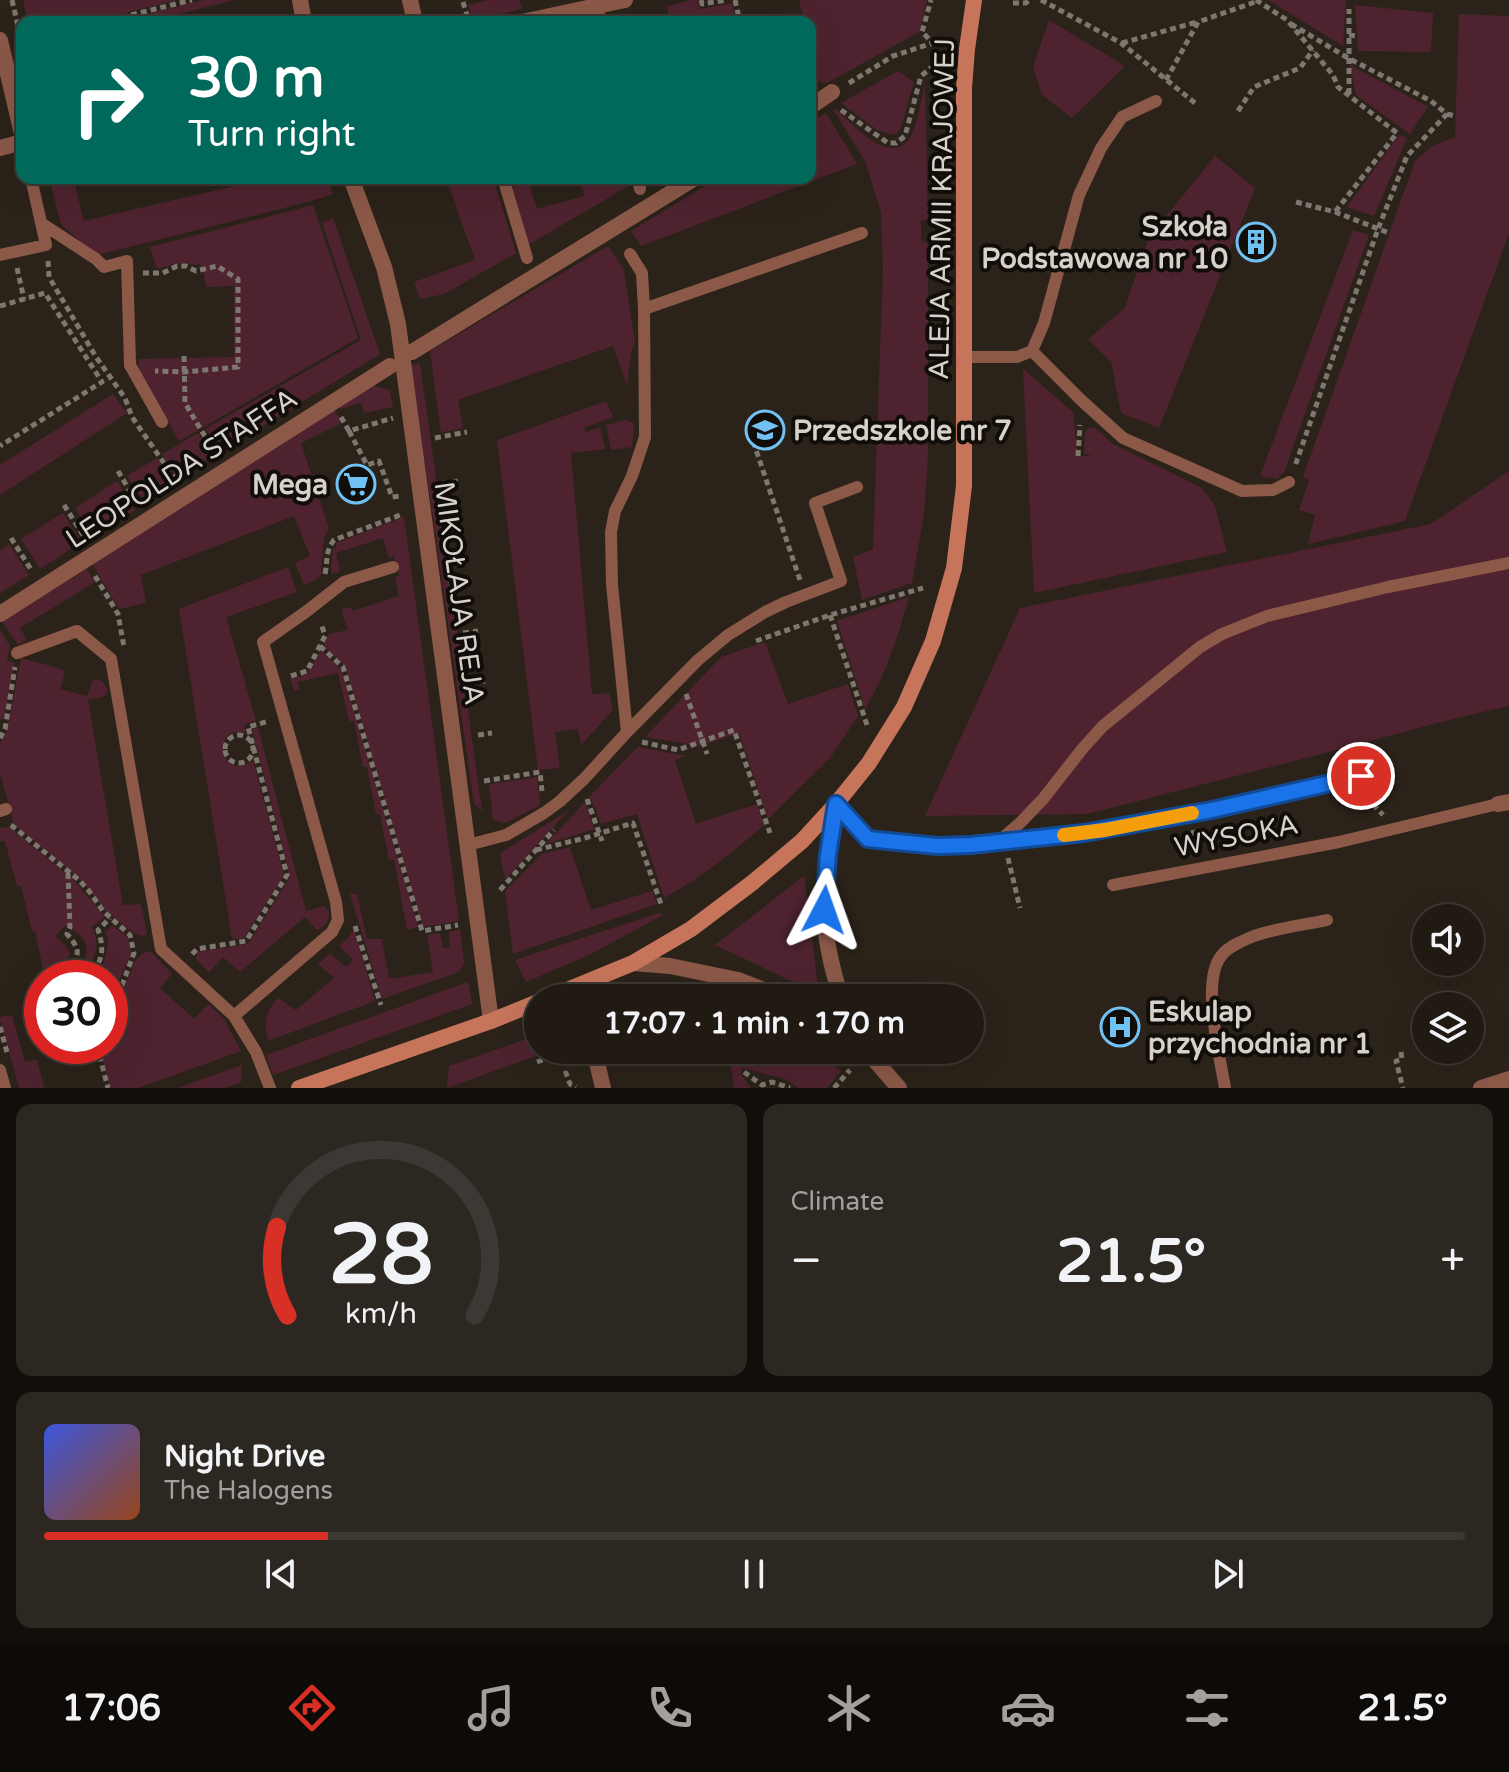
<!DOCTYPE html>
<html lang="en">
<head>
<meta charset="utf-8">
<style>
  :root { --surface:#201a13; --page:#2d2721; --text:#f1f3f6; --muted:#a2a1a0; --line:#3d3833; --accent:#d93025 }
  body { margin:0; font-family:"Varela Round",sans-serif; background:var(--page); color:var(--text); height:100vh; display:flex; flex-direction:column; font-size:30px; white-space:nowrap }
  * { box-sizing:border-box; margin:0 }
  p { font-size:26px; color:var(--muted) }
  .icon { flex:none; width:44px; height:44px; fill:none; stroke:currentColor; stroke-width:2; stroke-linecap:round; stroke-linejoin:round }
  .map { position:relative; height:1088px; overflow:hidden }
  .side { display:flex; flex-direction:column; gap:16px; padding:16px; background:#120e0a; flex:1 }
  .side>* { flex:none }
  .top-card { position:absolute; left:16px; top:16px; width:800px; height:168px; border-radius:16px; box-shadow:0 8px 32px #0002,0 0 0 2px var(--line); background:#00695c; color:#fff; overflow:hidden }
  .fabs { position:absolute; left:1412px; top:904px; display:grid; gap:16px }
  .fabs a { display:grid; place-items:center; width:72px; height:72px; border-radius:50%; background:var(--surface); box-shadow:0 8px 32px #0002,0 0 0 2px var(--line); font-size:40px }
  .speed { position:absolute; left:24px; top:960px; display:flex; gap:16px; font-size:40px; font-weight:700; text-align:center }
  .speed>* { display:grid; place-content:center; width:104px; height:104px; border-radius:50%; background:var(--surface); box-shadow:0 8px 32px #0002,0 0 0 2px var(--line); line-height:1 }
  .speed .limit { border:12px solid #d22; background:#fff; color:#111 }
  .pin { position:absolute; display:grid; place-items:center; width:68px; height:68px; color:#fff; margin:-34px; border:4px solid #fff; border-radius:50%; box-shadow:0 2px 8px #0007 }
  .me { position:absolute; width:88px; margin:-44px; rotate:4deg; stroke-linejoin:round; filter:drop-shadow(0 0 6px #0008) }
  .turn { display:flex; align-items:center; gap:28px; height:168px; padding:0 40px; font-size:36px }
  .turn .icon { width:104px; height:104px; stroke-width:2.5 }
  .turn b { display:block; font-size:56px; line-height:68px }
  .big { font-size:60px; font-weight:700; line-height:1.1 }
  .side .tile { flex:1; display:flex; flex-direction:column; justify-content:center; gap:12px; min-width:0; padding:0 28px; border-radius:16px; background:var(--page) }
  .side .dial { align-items:center; gap:0 }
  .dial svg { height:208px; overflow:visible; fill:none; stroke:var(--line); stroke-width:7; stroke-linecap:round; text-anchor:middle }
  .dial text { fill:var(--text); stroke:none }
  .song { display:flex; align-items:center; gap:24px }
  .cover { width:96px; height:96px; border-radius:12px; background:linear-gradient(135deg,hsl(230 70% 55%),hsl(20 70% 35%)) }
  .played { height:8px; border-radius:4px; background:linear-gradient(90deg,var(--accent) 20%,var(--line) 20%) }
  .keys { display:flex; justify-content:space-around; direction:ltr }
  .heat { display:flex; justify-content:space-between; align-items:center; font-size:44px; direction:ltr }
  .side .tiles { flex:1; display:grid; gap:16px; grid-template-columns:1fr 1fr }
  .tile:last-child { grid-column:span 2 }
  .trip { position:absolute; left:524px; top:984px; width:460px; height:80px; border-radius:40px; background:var(--surface); box-shadow:0 8px 32px #0002,0 0 0 2px var(--line); font-weight:700; line-height:80px; text-align:center }
  .tabs { display:flex; height:128px; justify-content:space-around; align-items:center; background:#0d0a08; color:var(--muted) }
  .tabs .icon { width:56px; height:56px }
  .tabs .selected { color:var(--accent) }
  .tabs b { font-size:36px; color:var(--text) }
  .map>svg:first-child { display:block }
  .green { fill:#4e232f }
  .lines { fill:none; stroke-linecap:round; stroke-linejoin:round }
  .path { stroke:#7d776f; stroke-width:5; stroke-dasharray:6 4; stroke-linecap:butt }
  .lane { stroke:#8c5949; stroke-width:12 }
  .street { stroke:#8c5949; stroke-width:16 }
  .secondary { stroke:#c6755b; stroke-width:16 }
  .route-casing { stroke:#114b97; stroke-width:20 }
  .route { stroke:#1a73e8; stroke-width:14 }
  .slow { stroke:#f59e0b; stroke-width:14 }
  .labels { text-anchor:middle; stroke-width:8; stroke-linejoin:round; paint-order:stroke }
  .street-label { font-size:28px; fill:#d6d1cb; stroke:#110d09 }
  .poi-label { font-size:28px; font-weight:bold; fill:#d6d1cb; stroke:#110d09; text-anchor:end }
</style>
</head>
<body>
<div class="map">
<svg width="1509" height="1088" viewBox="0 0 1509 1088">
  <rect width="100%" height="100%" fill="#2b2319"/>
  <!-- green -->
  <path class="green" d="M23,0H178L88,22H28Z
    M203,0H235L145,22H115Z
    M488,0H519L522,9L473,22L468,5Z
    M692,0H697L700,9L732,3L736,22H671L667,6Z
    M799,0H927L919,32L825,84L810,77V22H799L804,21Z
    M1268,0H1346L1343,46Z
    M1355,5L1433,13L1431,52L1358,51Z
    M1459,14L1509,16V233L1405,521L1308,544L1315,515L1299,510L1309,480L1303,477L1415,161L1432,146L1455,137Z
    M1049,20L1125,66L1072,118L1042,95L1033,67Z
    M1350,65L1428,107L1410,134L1356,95Z
    M898,71L914,82L900,130L894,135L877,130L841,103Z
    M925,82L928,220H921V240L928,243V456L924,514L912,583L862,600L853,557L873,549L883,269L881,212L865,161L833,109L837,110C854,125 889,167 910,138C917,127 922,96 925,82Z
    M826,113L857,164L641,246L631,231L718,178H810V123Z
    M1399,135L1407,138L1374,216L1347,207Z
    M1215,156L1255,188L1159,428L1121,413L1111,362L1088,339L1125,308L1148,239Z
    M49,178H73L84,221L269,178H328L333,194L315,200L101,254L86,247L61,224Z
    M446,178H493L516,253L444,294L420,299L414,282L475,260Z
    M579,178H628L630,185L528,245L509,188L529,183L537,209L584,196Z
    M313,205L358,338L179,441L139,369L138,359L234,357V286L206,287L204,274L200,264C192,266 189,263 181,263C172,263 166,269 157,268L150,247Z
    M333,218L380,354L220,452L205,429L361,340L322,223Z
    M1353,230L1369,235L1284,472L1277,479L1260,476Z
    M606,247L610,248L624,270L635,343L632,348L627,385L613,346L458,400L463,428L441,433L430,351Z
    M420,363L482,811L474,804L411,365Z
    M1023,369L1073,412L1078,456H1093L1084,454L1085,433L1088,428L1094,427L1113,444L1202,488L1215,506L1227,552L1034,593Z
    M372,385L390,390L393,407L364,413L361,403L341,409L338,404Z
    M113,394L127,413L0,495V465Z
    M606,401L613,417L584,428L586,432L600,427L605,449L571,453L592,694L609,693L613,710L581,745L578,729L555,732L560,768L538,770L497,440Z
    M333,408L342,423L301,443L329,528L324,539L321,575L317,579L304,585L295,563L310,556L294,516L141,575L146,603L119,609L92,564Z
    M625,420L634,423L632,447L611,450L606,425Z
    M198,433L212,456L178,479L162,454Z
    M157,458L174,485L145,503L127,476Z
    M1509,471V706L1456,718L1310,757L1087,814L925,816L1020,608L1431,524Z
    M117,481L135,510L93,537L75,508Z
    M63,513L81,542L40,569L21,539Z
    M404,517L459,921L423,927L345,666L323,645L329,634L348,630L341,609L351,607L352,611L399,596L395,578L399,575L394,556L390,558L388,556L383,538L336,553L340,570L338,573H331L333,549L336,547V543Z
    M9,544L29,575L0,593V550Z
    M288,567L297,592L226,617L256,721L244,724L246,733C208,723 222,786 253,760L284,875L244,938L232,939L179,609Z
    M87,569L95,582L20,628L27,640L18,645L2,621Z
    M909,597C898,636 886,674 865,709L837,621Z
    M0,630L10,646L7,661L15,663L4,718L0,720Z
    M765,642L788,704L848,684L858,716L830,758L768,819L739,733L700,746L645,737L721,657Z
    M321,650L342,671L418,927L407,930L394,860L389,861L380,814H376L367,767H363L354,721H349L338,673L298,682L299,689L294,691L291,679L307,674Z
    M21,658L62,669L65,673L60,689L87,696L92,682L96,679C103,680 105,685 108,691L105,696L88,700L123,905L139,904L142,907L147,935L141,936L132,932L107,912L84,883L14,824L0,773V744L7,730Z
    M258,728L306,911L325,906L329,914L327,922L318,931L305,917L240,972L223,957L209,972L196,959L197,952L248,944L290,877L252,729Z
    M638,747L686,756L675,760L696,824L757,804L764,825C732,853 702,877 664,898L637,814L601,824L590,796Z
    M537,777L540,803L537,807L505,823L493,820L489,784Z
    M585,802L594,829L546,844Z
    M568,811L505,880L500,853Z
    M4,827L10,828L73,879L105,917L92,927C99,944 98,951 88,967L90,971L85,976H82L79,967C81,964 85,959 86,955C90,942 76,928 64,926L55,936L65,945L70,954L62,967L65,971L64,976L75,971L77,978H45L35,931H32L21,886H17L5,841H0V828Z
    M570,847L591,910L652,891L657,904L513,954L505,891L542,854Z
    M804,876L819,994L715,945Z
    M350,894H357L367,939H382L389,979L433,972L427,935L440,933L443,948L450,947L449,932L460,929L464,963L459,972L382,999Z
    M659,913L663,915L591,954L526,982L515,960Z
    M112,925L128,937L131,955L110,1000V978H90C105,970 107,954 108,938L105,933Z
    M354,929L375,1001L268,1041C264,1022 265,1012 278,998L296,1010L334,978L318,964L330,954L346,967L354,960L339,946L348,938Z
    M150,951L172,974L160,988L194,1019L208,1004L224,1019L241,1051L138,1088H110L99,1046H110V1022L135,961L143,953Z
    M468,982L472,1004L273,1075L266,1055Z
    M12,1015L25,1062L37,1059L44,1088H19L0,1019V1017Z
    M538,1035V1050H552L447,1088L449,1066Z
    M729,1050H813L841,1071L827,1088H799L785,1079L742,1068L741,1074L751,1088H734Z
    M242,1065L241,1082L225,1088H178Z"/>
  <g class="lines">
    <!-- path -->
    <path class="path" d="M12,0L19,30
      M701,0L702,4L727,0
      M735,0L740,22
      M1041,0L1121,43L1195,103
      M1256,0L1287,20L1333,75L1338,87L1397,133L1335,212
      M463,2L469,22
      M1013,3H1026L1029,0
      M102,22L192,0
      M1291,24L1348,58L1431,101L1447,114L1407,156L1378,229L1295,466
      M1349,35L1357,36
      M1122,43L1197,22
      M1166,80L1198,22L1258,1
      M849,83L893,56L933,43L922,32L931,0
      M1349,94V9
      M841,110L888,143H896L905,136L921,76L933,66
      M1238,111L1254,87L1300,68L1313,50
      M1447,114L1455,116
      M1296,202L1335,212L1389,233
      M48,261L49,277L96,357L125,398L132,417L175,479
      M17,268L24,299
      M143,273H163L177,266H186L196,271L217,266L238,279V367L184,372L155,371
      M0,306L45,293L102,382L0,446
      M184,356L185,403L216,455
      M341,417L349,431L393,418
      M761,422L748,426L800,580
      M349,431L367,465L379,461L392,497L400,496
      M435,438L467,432
      M1078,456L1080,425
      M118,471L138,505
      M442,483L459,481
      M64,505L85,538
      M449,533L465,529
      M11,538L32,571
      M325,574C328,559 325,552 334,540L403,514
      M95,576L118,614L124,647
      M456,581L472,580
      M830,615L867,725
      M463,633L478,631
      M756,641L830,615L923,588
      M320,646L343,667L422,931L458,925
      M291,676L307,671L325,636L321,623
      M470,683L485,681
      M686,694L707,754
      M478,735L492,733
      M225 749a14 14 0 1 1 28 0a14 14 0 1 1-28 0Z
      M0,738L5,729L15,667
      M642,742L678,750L734,730L770,833
      M484,781L540,772L542,791
      M587,799L602,841
      M1364,801L1372,803L1383,815
      M11,825L79,880L89,891L103,911L130,935L134,953L121,988L110,1005
      M1193,830L1196,844
      M536,850L585,838L633,823L662,907
      M1008,858L1020,908
      M500,890L554,830
      M355,926L381,1005
      M192,954L197,949L246,941L287,875L248,727L269,721
      M75,961L79,978
      M65,971C81,956 81,950 67,934L70,927L68,873
      M86,978C103,964 105,949 98,930L110,918
      M0,1027L8,1056
      M97,1046L108,1088
      M1401,1052L1402,1059L1396,1061L1403,1088
      M537,1062L571,1050
      M744,1072L762,1085L772,1082L790,1088
      M564,1074L566,1073L570,1084L576,1087
      M834,1088L850,1070"/>
    <!-- lane -->
    <path class="lane" d="M597,6L601,22
      M503,178L527,258
      M638,178L640,189
      M41,223L96,259L104,267L127,261L130,365L162,422
      M630,254L642,273L644,309
      M0,255L46,245L31,178
      M1032,351L1081,400L1123,438L1242,491L1273,490L1289,482
      M965,357H1017L1032,351L1044,323L1079,195L1101,148L1122,117L1156,101
      M17,653L77,631L111,659L161,949L234,1016L256,1052L270,1088
      M627,732L612,585L611,532L615,511L632,476L645,437L644,309L862,233
      M836,804L868,839L937,846L971,845L1084,833L1212,810L1361,776
      M0,811L6,809
      M998,842L1021,822L1043,799L1083,748L1103,726L1200,647L1222,634L1267,616L1388,587L1509,563
      M468,845L506,835L544,813L559,802L584,779L627,732L698,660L728,635L765,612L786,602L841,581L815,503L857,487
      M1113,885L1339,842L1498,804
      M234,1016L332,932L338,920L336,902L263,642L307,611L344,582L393,567
      M0,1070L5,1088
      M1225,1088C1220,1056 1200,980 1222,955C1229,946 1244,940 1254,936C1277,928 1304,925 1327,920"/>
    <!-- street -->
    <path class="street" d="M300,0L304,22
      M410,0L415,22
      M522,22L625,0
      M0,40L22,134
      M810,107L832,92
      M0,148L22,142
      M351,178L384,267L398,324L491,1021
      M412,352L695,178
      M0,614L390,366
      M836,804C830,839 823,876 824,911C825,941 832,969 841,998
      M1498,804L1509,802
      M633,963L670,966L738,980L784,998
      M594,1050L603,1088
      M866,1050L899,1088
      M1481,1088L1509,1079"/>
    <!-- secondary -->
    <path class="secondary" d="M548,998L633,963L691,929L752,883L802,841L836,804L869,763L904,707L933,641L954,568L964,486V88L967,49L974,0
      M299,1088L491,1021L538,1002"/>
  </g>
  <g class="lines">
    <defs>
      <path id="route" d="M824,910L828,855L836,804L868,839L937,846L971,845L1084,833L1212,810L1361,776"/>
    </defs>
    <!-- route casing -->
    <use href="#route" class="route-casing"/>
    <!-- route -->
    <use href="#route" class="route"/>
    <!-- slow -->
    <path class="slow" d="M1064,835L1105,830L1192,813"/>
  </g>
  <!-- icons -->
  <defs>
    <symbol id="building-ring" viewBox="-11 -11 22 22"><circle r="9.5" fill="#110d09" stroke="#71c1f5" stroke-width="1.5"/><path d="M-4-6H4V6H1V3H-1V6H-4ZM-2.5-4.3h1.7v1.8h-1.7ZM.8-4.3h1.7v1.8H.8ZM-2.5-1h1.7V.8h-1.7ZM.8-1h1.7V.8H.8Z" fill="#71c1f5"/></symbol>
    <symbol id="school-ring" viewBox="-11 -11 22 22"><circle r="9.5" fill="#110d09" stroke="#71c1f5" stroke-width="1.5"/><path d="M0-5L7-2L0 1L-7-2ZM-4 1L0 2.5L4 1V4Q0 6-4 4Z" fill="#71c1f5"/></symbol>
    <symbol id="supermarket-ring" viewBox="-11 -11 22 22"><circle r="9.5" fill="#110d09" stroke="#71c1f5" stroke-width="1.5"/><path d="M-6-5.5h2.5l.6 2H6L4.5 2H-2.5L-4.4-4H-6ZM-1.5 3.2a1.3 1.3 0 1 0 .1 0ZM3 3.2a1.3 1.3 0 1 0 .1 0Z" fill="#71c1f5"/></symbol>
    <symbol id="hospital-ring" viewBox="-11 -11 22 22"><circle r="9.5" fill="#110d09" stroke="#71c1f5" stroke-width="1.5"/><path d="M-5-5h3v3.5h4V-5h3V5h-3V1.5h-4V5h-3Z" fill="#71c1f5"/></symbol>
  </defs>
  <g fill-rule="evenodd">
    <use href="#building-ring" x="1234" y="220" width="44" height="44"/>
    <use href="#school-ring" x="743" y="408" width="44" height="44"/>
    <use href="#supermarket-ring" x="334" y="462" width="44" height="44"/>
    <use href="#hospital-ring" x="1098" y="1005" width="44" height="44"/>
  </g>
  <g class="labels">
    <!-- street labels -->
    <g class="street-label">
      <text transform="translate(941 209) rotate(-89)" y="10">ALEJA ARMII KRAJOWEJ</text>
      <text transform="translate(181 468) rotate(-33)" y="10">LEOPOLDA STAFFA</text>
      <text transform="translate(460 593) rotate(82)" y="10">MIKOŁAJA REJA</text>
      <text transform="translate(1236 835) rotate(-11)" y="10">WYSOKA</text>
    </g>
    <!-- poi labels -->
    <g class="poi-label">
      <text x="1228" y="236">Szkoła<tspan x="1228" dy="32">Podstawowa nr 10</tspan></text>
      <text x="793" y="440" text-anchor="start">Przedszkole nr 7</text>
      <text x="328" y="494">Mega</text>
      <text x="1148" y="1021" text-anchor="start">Eskulap<tspan x="1148" dy="32">przychodnia nr 1</tspan></text>
    </g>
  </g>
</svg>
<div class="fabs">
<a><svg class="icon" aria-label="sound" viewBox="0 0 24 24"><path d="M4 9h4l5-4v14l-5-4H4zM17 9q2 3 0 6"/></svg></a>
<a><svg class="icon" aria-label="layers" viewBox="0 0 24 24"><path d="M12 4l9 5-9 5-9-5zM3 14l9 5 9-5"/></svg></a>
</div>
<div class="speed"><div class="limit">30</div></div>
<div class="pin" style="left:1361px;top:776px;background:#d93025"><svg class="icon" aria-label="arrive" viewBox="0 0 24 24"><path d="M6 21V4h12l-3 4 3 4H6"/></svg></div>
<svg class="me" style="left:824px;top:910px" viewBox="-20 -20 40 40"><path d="M0-17L14 15 0 8-14 15z" fill="#1a73e8" stroke="#fff" stroke-width="4"/></svg>
<div class="trip">17:07 · 1 min · 170 m</div>
<div class="top-card">
<div class="turn"><svg class="icon" aria-label="right" viewBox="0 0 24 24"><path d="M7 20v-9h11M14 6l5 5-5 5"/></svg><div><b>30 m</b>Turn right</div></div>
</div>
</div>
<section class="side">
<div class="tiles">
<div class="tile dial"><svg viewBox="0 0 100 80">
<path d="M14 69A42 42 0 1 1 86 69"/>
<path d="M14 69A42 42 0 0 1 10 35" stroke="#d93025"/>
<text x="50" y="56" font-size="32" font-weight="700">28</text>
<text x="50" y="72" font-size="11">km/h</text>
</svg></div>
<div class="tile"><p>Climate</p>
<div class="heat"><a>−</a><b class="big">21.5°</b><a>+</a></div>
</div>
<div class="tile">
<div class="song"><i class="cover"></i><div><b>Night Drive</b><p>The Halogens</p></div></div>
<div class="played"></div>
<div class="keys"><svg class="icon" aria-label="previous" viewBox="0 0 24 24"><path d="M18 5L8 12l10 7zM5 5v14"/></svg><svg class="icon" aria-label="pause" viewBox="0 0 24 24"><path d="M8 5v14M16 5v14"/></svg><svg class="icon" aria-label="next" viewBox="0 0 24 24"><path d="M6 5l10 7-10 7zM19 5v14"/></svg></div>
</div>
</div>
</section>
<nav class="tabs">
<b>17:06</b>
<svg class="icon selected" aria-label="directions" viewBox="0 0 24 24"><path d="M12 3l9 9-9 9-9-9zM9 14v-3h6M13 9l2 2-2 2"/></svg>
<svg class="icon" aria-label="music" viewBox="0 0 24 24"><path d="M9 18V5l10-2v13"/><circle cx="6" cy="18" r="3"/><circle cx="16" cy="16" r="3"/></svg>
<svg class="icon" aria-label="phone" viewBox="0 0 24 24"><path d="M5 4h4l2 5-3 2q2 4 5 5l2-3 5 2v4C11 20 4 13 5 4z"/></svg>
<svg class="icon" aria-label="climate" viewBox="0 0 24 24"><path d="M12 3v18M4 7l16 10M4 17L20 7"/></svg>
<svg class="icon" aria-label="car" viewBox="0 0 24 24"><path d="M5 17H2v-5l4-1 3-4h7l3 4 3 1v5h-3M9 17h6M6 11h13"/><circle cx="7" cy="17" r="2"/><circle cx="17" cy="17" r="2"/></svg>
<svg class="icon" aria-label="filters" viewBox="0 0 24 24"><path d="M4 7h16M4 17h16"/><circle cx="9" cy="7" r="2"/><circle cx="15" cy="17" r="2"/></svg>
<b>21.5°</b>
</nav>
</body>
</html>
